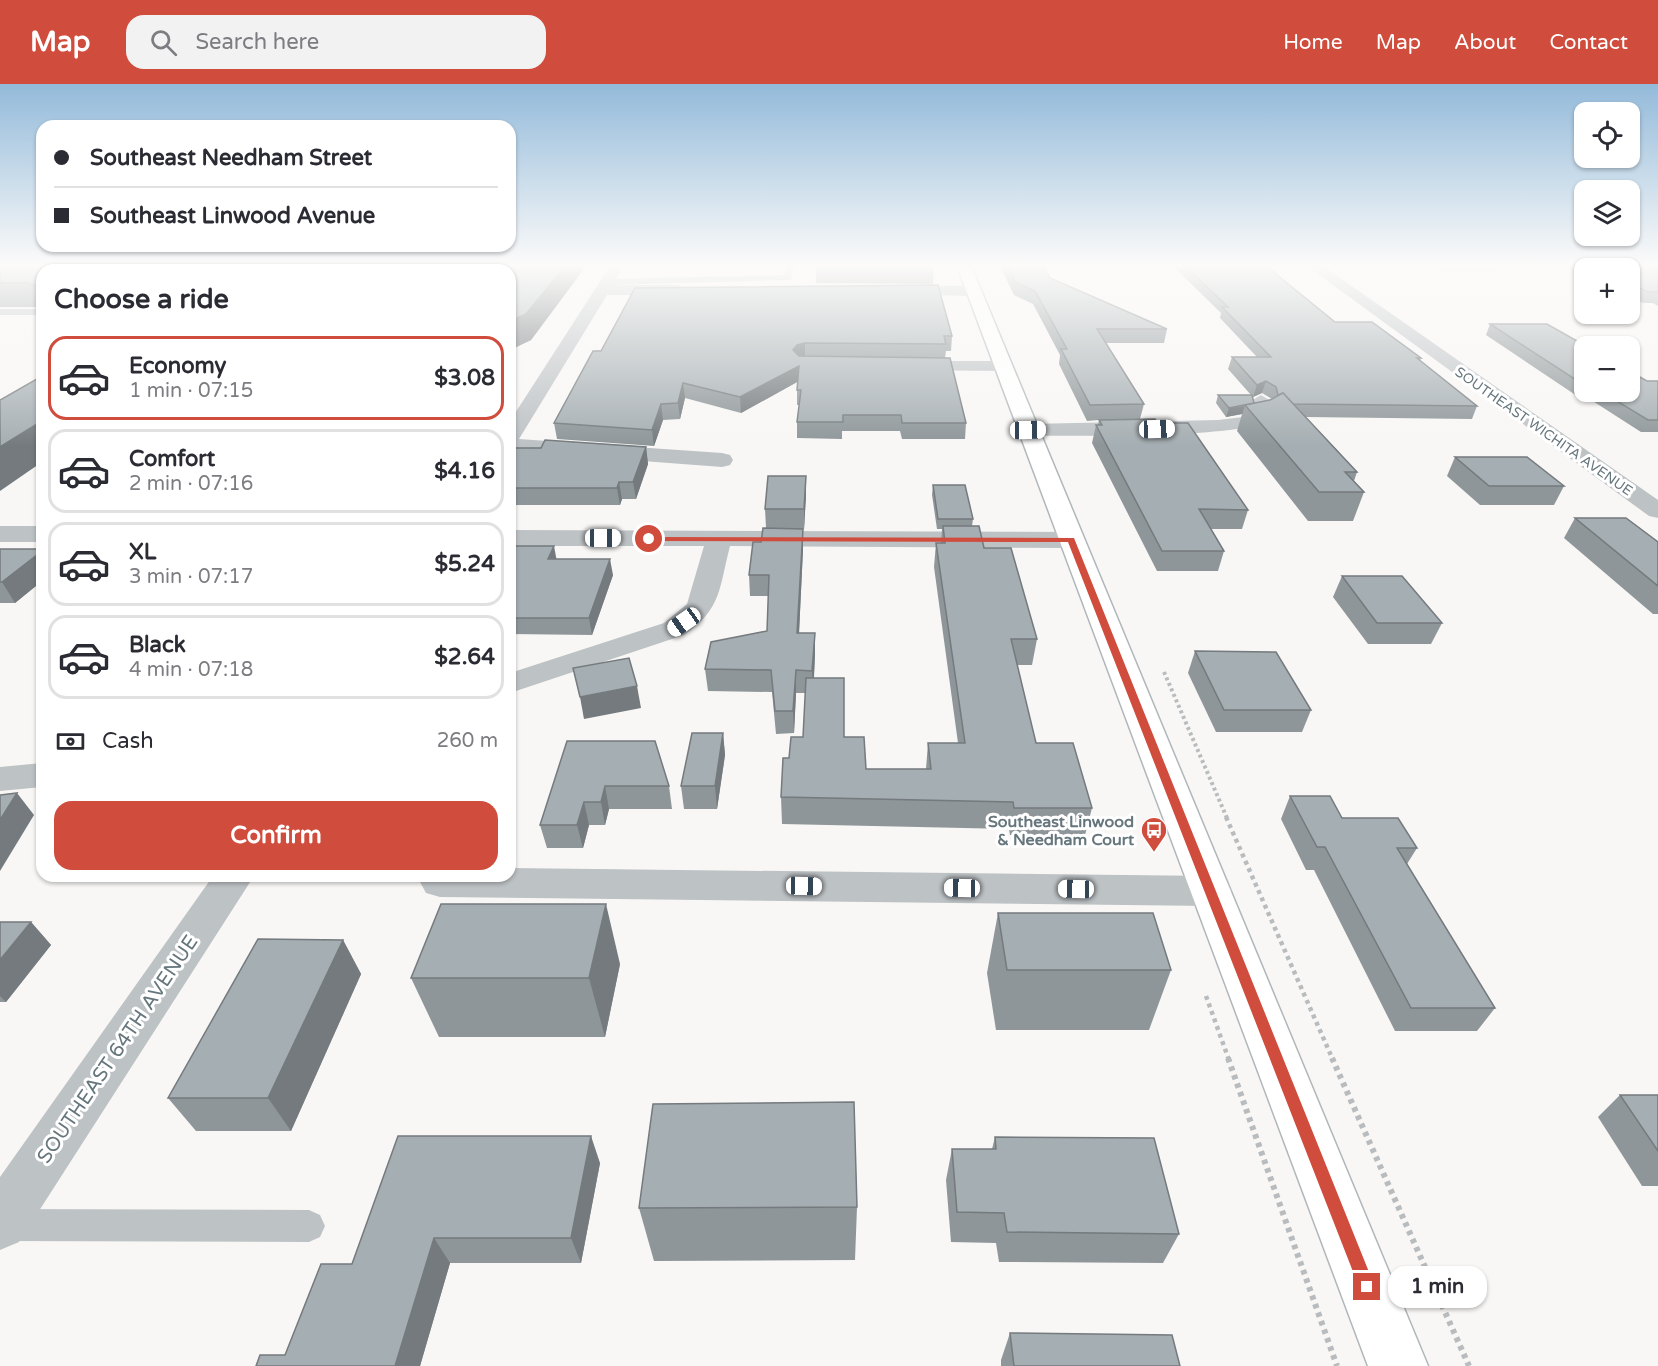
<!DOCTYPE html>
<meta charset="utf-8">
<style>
body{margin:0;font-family:"Varela Round",sans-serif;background:#f2f2f3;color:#2b2b33;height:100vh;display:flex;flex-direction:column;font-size:22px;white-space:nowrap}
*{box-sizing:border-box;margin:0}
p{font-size:20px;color:#7c7c81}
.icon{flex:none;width:33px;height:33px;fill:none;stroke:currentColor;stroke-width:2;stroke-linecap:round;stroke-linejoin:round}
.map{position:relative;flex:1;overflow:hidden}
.sheet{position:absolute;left:36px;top:180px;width:480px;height:618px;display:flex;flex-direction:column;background:#fff;border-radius:18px;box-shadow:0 2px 4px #0004}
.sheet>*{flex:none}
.guide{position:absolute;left:36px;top:36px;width:480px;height:132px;border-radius:18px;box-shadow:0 2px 4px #0004;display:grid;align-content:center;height:132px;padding:0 18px;background:#fff}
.buttons{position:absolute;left:1574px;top:18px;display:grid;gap:12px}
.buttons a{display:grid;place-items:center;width:66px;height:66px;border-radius:12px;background:#fff;box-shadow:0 2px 4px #0004;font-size:30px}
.end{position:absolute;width:27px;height:27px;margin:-14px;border:8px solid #d04c3d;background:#fff;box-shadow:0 0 0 3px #fff}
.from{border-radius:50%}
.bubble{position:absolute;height:42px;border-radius:18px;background:#fff;box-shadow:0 2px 4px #0004;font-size:20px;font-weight:700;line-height:42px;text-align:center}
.car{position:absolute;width:18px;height:36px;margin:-18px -9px;border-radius:8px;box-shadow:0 0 4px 2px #0007;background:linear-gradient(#fff 24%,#345 0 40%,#fff 0 76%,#345 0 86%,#fff 0)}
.guide b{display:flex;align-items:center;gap:21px;height:57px;font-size:22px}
.guide b+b{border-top:2px solid #e1e1e2}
.guide i{width:15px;height:15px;background:#2b2b33}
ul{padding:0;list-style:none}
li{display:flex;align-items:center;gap:18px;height:84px;margin:0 12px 9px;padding:0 6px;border:3px solid #e1e1e2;border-radius:18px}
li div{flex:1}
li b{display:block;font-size:22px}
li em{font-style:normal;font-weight:700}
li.current{border-color:#d04c3d}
li>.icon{width:54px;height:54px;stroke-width:1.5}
h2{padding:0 18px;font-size:27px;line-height:72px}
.pay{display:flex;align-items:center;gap:15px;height:66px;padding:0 18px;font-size:22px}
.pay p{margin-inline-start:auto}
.button{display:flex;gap:12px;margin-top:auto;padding:12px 18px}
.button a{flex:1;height:69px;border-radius:18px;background:#d04c3d;color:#fff;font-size:24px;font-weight:700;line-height:69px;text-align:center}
header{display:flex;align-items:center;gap:36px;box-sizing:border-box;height:84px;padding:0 30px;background:#d04c3d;color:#fff}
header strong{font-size:28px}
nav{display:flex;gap:33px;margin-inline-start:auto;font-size:21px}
.search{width:420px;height:54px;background:#f2f2f3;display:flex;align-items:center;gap:15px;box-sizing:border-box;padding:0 21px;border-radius:18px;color:#7c7c81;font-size:22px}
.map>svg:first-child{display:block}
.green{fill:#d8dcd5}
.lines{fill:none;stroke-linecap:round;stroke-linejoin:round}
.secondary-casing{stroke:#b0b7ba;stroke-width:3}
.path-far2{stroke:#b8bcbe;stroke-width:4;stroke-dasharray:3 3;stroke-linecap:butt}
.path-far1{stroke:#b8bcbe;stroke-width:4.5;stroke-dasharray:4 4;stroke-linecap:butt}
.path{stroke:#b8bcbe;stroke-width:6;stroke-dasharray:4.5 4.5;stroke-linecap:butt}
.lane{fill:#bdc2c5;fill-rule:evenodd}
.street{fill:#bdc2c5;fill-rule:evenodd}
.secondary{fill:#fff;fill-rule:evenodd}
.wall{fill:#8e9699;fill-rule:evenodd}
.shaded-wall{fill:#747a7d}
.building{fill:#a5aeb2;stroke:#747a7d;stroke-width:1.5}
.route{fill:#d04c3d}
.labels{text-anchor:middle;stroke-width:6;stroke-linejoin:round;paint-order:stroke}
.far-street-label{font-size:14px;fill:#66767d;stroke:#fff}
.poi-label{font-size:16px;font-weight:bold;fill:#66767d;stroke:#fff;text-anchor:end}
.near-street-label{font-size:20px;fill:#66767d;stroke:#fff}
</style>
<header>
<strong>Map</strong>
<div class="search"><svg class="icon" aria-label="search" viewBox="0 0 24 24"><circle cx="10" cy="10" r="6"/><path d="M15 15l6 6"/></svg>Search here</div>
<nav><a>Home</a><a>Map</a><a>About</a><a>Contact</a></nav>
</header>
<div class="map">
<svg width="1658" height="1282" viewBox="0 0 1658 1282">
<rect width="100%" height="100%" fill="#f8f7f5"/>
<path class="green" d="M1429,182h95l11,5 -95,1z"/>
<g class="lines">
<g class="secondary-casing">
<path id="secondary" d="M957,182h14l457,1100h-60z"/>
</g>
<path class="path-far2" d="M1164,588l63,146"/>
<g class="path-far1">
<path d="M1226,733l107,243"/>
<path d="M1206,912l23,64"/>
</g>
<g class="path">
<path d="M1228,974l109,308"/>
<path d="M1332,974l137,308"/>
</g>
<g class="lane">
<path d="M786,182h8l-3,14 -184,5 -4,-3 4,-3 177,-4z"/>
<rect x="0" y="225" width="42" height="6"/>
<path d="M0,1125l309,1 11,5 5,11 -5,11 -11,5 -309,-1z"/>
</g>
<g class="street">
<path d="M610,182h14l-12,19h66l8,5 -8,5h-71l-88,144 203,14 8,2 3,5 -3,5 -8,2 -212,-16v-30z"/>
<path d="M1307,182h16l335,234v18l-9,-2z"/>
<path d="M894,202h80l8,5 -8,5 -85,-2 -3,-3 3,-3z"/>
<path d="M906,277h97l9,5 -9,5 -103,-1 -3,-4 3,-4z"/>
<path d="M1261,311l10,6 4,15c-16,24 -209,19 -247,20l-7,-2 -3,-4 3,-4 7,-2 190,-4 33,-4 3,-2 -3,-13z"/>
<rect x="0" y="442" width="42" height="16"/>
<path d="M510,446l561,2 9,3 4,5 -4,5 -9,3 -341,-2c-11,42 -8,63 -46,89l-174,58v-20l154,-50 23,-19 17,-58h-194z"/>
<path d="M42,679v24l-42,4v-24z"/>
<path d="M510,784l702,8 14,4 6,11 -6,11 -14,4 -772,-9 -14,-4 -6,-11 4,-6h86z"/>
<path d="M213,792h41l-235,366 -19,8v-73z"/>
</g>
<use href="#secondary" class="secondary"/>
</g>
<g class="wall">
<path d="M0,182h586l-55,74 -21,10v-80h-468v37h-42z"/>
<path d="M816,182h118l-1,18 -117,-1z"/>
<path d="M1000,182h43l7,12 117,51 -3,14h-59l39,61 -4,15 17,4 91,87 -6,19h-31l13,22 -6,20h-61l-65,-128 4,-18h2l1,-5 -12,1 -28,-57 1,-9 -27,-51 -19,-9z"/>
<path d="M1173,182h93l69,56 86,36 -1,3 57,45 -5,13 -166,-2 51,55 -3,9 10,11 -11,29h-45l-71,-90 5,-17 -16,3 -10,-14 2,-8h33l-23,-26 4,-12h25l-37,-39 1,-5zM1262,309l10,6 -18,4 -2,-7 1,1z"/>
<path d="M1571,182h87v40l-5,-3h-10l-14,-6v-29h-45v7l-14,-6z"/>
<path d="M1490,240l94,22v46h45l18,-11h11v51h-17l-53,-34h-8l-94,-63z"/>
<path d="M952,252l-1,15h-5l-1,7 21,65 -1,16h-63l-2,-8h-58v8l-45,-1v-16l2,-17h-2v-23l-56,31 -56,-15 -5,21 -17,1 -9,26 -97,-7 -3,-16 39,-72z"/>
<path d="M646,363l2,17 -12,35h-14l-2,6h-110v-57z"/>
<path d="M1455,373l109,29 -10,19h-74l-33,-29z"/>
<path d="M933,401l40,34 -1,7 65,113 -5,26h-15l19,78 56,65 -7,27h-75l-1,-6 -227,-5 -1,-27 8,-39 14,-21 3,-44h-10l-2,40 -18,1 -4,-42 -64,-1 -3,-22 62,-38 2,-35h-19l-1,-21 17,-47 -1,-19 41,-14 -2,34h-1v20l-4,84h16v21l-1,24 30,59 22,32h60l2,-26h30l-24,-176 2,-24h5l1,-14h-5l-5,-34z"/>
<path d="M1575,434l83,24v72h-5l-89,-76z"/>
<path d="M510,462l103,29 -21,60 -82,-1z"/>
<path d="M0,465h42v32l-27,22h-15z"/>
<path d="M1342,492l100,47 -11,21h-63l-35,-47z"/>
<path d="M1195,567l116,59 -9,22h-86l-28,-59z"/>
<path d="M723,649l2,22 -8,54h-33l-3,-23z"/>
<path d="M567,657l102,45 3,23h-63l-4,16h-16l-6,23h-36l-7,-23z"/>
<path d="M1290,712l127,52 -10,16 88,144 -18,23h-82l-81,-161h-8l-25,-51z"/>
<path d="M998,829l173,57 -22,60h-153l-9,-57z"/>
<path d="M0,838h31l20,23 -45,57h-6z"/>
<path d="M343,856l18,34 -70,157h-95l-28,-33z"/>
<path d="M620,880l-15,73h-166l-28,-59z"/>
<path d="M1620,1011h38v91h-16l-44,-69z"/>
<path d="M995,1053l184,97 -16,29 -164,-1 -3,-19 -45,-1 -5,-62 6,-31h40z"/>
<path d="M600,1079l-19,100h-131l-30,103h-164l29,-11 67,-91z"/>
<path d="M857,1123l-2,53 -201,1 -15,-53z"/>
<path d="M1010,1249l170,33h-179v-6z"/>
</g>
<g class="shaded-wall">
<path d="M565,182h21l-55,74 -21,10v-29z"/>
<path d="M805,259v15l-8,2 -4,-10 4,-5z"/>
<path d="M799,282v15l-58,32 -1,-16z"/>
<path d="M1266,297l-4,12 -9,4 4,-12z"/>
<path d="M683,299l2,15 -5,21 -2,-16z"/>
<path d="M661,320l2,16 -9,26 -2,-16z"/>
<path d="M1245,322l-3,8 -16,3 3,-9z"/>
<path d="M42,337v41l-42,29v-44z"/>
<path d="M646,363l2,17 -12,35 -3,-17z"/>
<path d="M806,392v19l-2,34v-20z"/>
<path d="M619,398l3,17 -2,6 -3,-17z"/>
<path d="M803,445v20l-5,105 -1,-21z"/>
<path d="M554,462l3,16 -9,-3z"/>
<path d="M42,467v30l-27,22 -13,-21z"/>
<path d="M610,475l3,16 -21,60 -3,-17z"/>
<path d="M815,549v21l-2,39 -1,-22z"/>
<path d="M796,586v23l-2,40 -1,-22z"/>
<path d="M637,602l4,22 -57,11 -4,-22z"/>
<path d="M723,649l2,22 -8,54 -2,-23z"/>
<path d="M605,702l4,23 -4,16 -4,-23z"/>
<path d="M17,709l17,22 -34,56v-51z"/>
<path d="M584,718l5,23 -6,23 -6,-23z"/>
<path d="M606,820l14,60 -15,73 -16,-59z"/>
<path d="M31,838l20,23 -45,57 -6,-6v-36z"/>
<path d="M343,856l18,34 -70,157 -23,-33z"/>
<path d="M591,1052l9,27 -19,100 -10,-25z"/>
<path d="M434,1154l16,25 -30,103h-25z"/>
</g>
<g class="building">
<path d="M0,182h565l-39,48 -16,7v-51h-468v15h-10l-2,-2h-30z"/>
<path d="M1008,182h35l7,12 117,51h-70l47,75 -54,1 -29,-56h6l-32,-58 -20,-9z"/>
<path d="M1185,182h81l69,56h37l49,36h-4l60,48 -184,-2 -10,-11 -5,2 -2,-8 -10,-6 -9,4 -25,-28h39l-49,-50h6z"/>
<path d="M1592,182h66v26h-10l-19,-9v-15h-32z"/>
<path d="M938,201l14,51h-8l2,8 -141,-1 -8,2 -4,5 6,6 151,2 16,65h-64l-1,-8h-58v7h-46l4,-32h-4l2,-24 -59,31 -57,-14 -5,20 -17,1 -9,26 -98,-7 39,-72h8l34,-63z"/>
<path d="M1490,240h57l39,22h-2v39z"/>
<path d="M1629,287l18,10h11v39h-10l-46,-28h27z"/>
<path d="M42,292v45l-42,26v-47z"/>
<path d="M1283,309l74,79h-12l19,20h-45l-74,-87 25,-5z"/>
<path d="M1218,311h34l2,8 -25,5z"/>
<path d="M1155,335l2,4h31l60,87 -49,-1 25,42h-62l-66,-126h6l-3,-5z"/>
<path d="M545,356l101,7 -13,35h-14l-2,6h-107v-40h31z"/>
<path d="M1455,373h72l37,29h-75z"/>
<path d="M768,392h38l-2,33h-39z"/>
<path d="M933,401h32l8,34h-35z"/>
<path d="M1575,434h51l32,24v44z"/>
<path d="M943,442h36l5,22h27l26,91h-26l25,104h37l19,65h-78l-1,-6 -232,-5 2,-39h6l2,-21h12l3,-59h38v59h20l2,32h65l-3,-26h37l-29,-200h9z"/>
<path d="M763,444l40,1 -6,104h18l-3,38 -16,-1 -3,41h-18l-4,-41 -66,-1 6,-27 56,-11 2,-56h-20l4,-33h8z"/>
<path d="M510,462h44l-6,13h62l-21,59h-79z"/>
<path d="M0,465h42v2l-40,31h-2z"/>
<path d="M1342,492h60l40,47h-65z"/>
<path d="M1195,567l81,1 35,58h-87z"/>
<path d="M629,574l8,28 -57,11 -7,-29z"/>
<path d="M692,649h31l-8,53h-34z"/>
<path d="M567,657h88l14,45h-64l-4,16h-17l-7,23h-37z"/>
<path d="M17,709l-17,27v-25z"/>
<path d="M1290,712h40l12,22h56l19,30h-20l98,160h-84l-86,-161h-8z"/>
<path d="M441,820h165l-17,74h-178z"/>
<path d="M998,829h155l18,57h-164z"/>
<path d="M0,838h31l-31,38z"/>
<path d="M258,855l85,1 -75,158h-100z"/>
<path d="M1620,1011h38v56z"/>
<path d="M854,1018l3,105 -218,1 14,-104z"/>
<path d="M398,1052h193l-20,102h-137l-39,128h-139l4,-11h25l36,-91h31z"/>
<path d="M995,1053l159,1 25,96 -172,-2 -3,-19 -47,-1 -5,-63h44z"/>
<path d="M1010,1249l162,2 8,31h-166z"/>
</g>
<linearGradient id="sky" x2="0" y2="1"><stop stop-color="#93bada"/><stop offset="0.5" stop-color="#fcfbfa"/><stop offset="1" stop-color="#fcfbfa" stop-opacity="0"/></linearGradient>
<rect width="1658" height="362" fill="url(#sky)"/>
<path class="route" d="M647,453l427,1 301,749 -2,6 -6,2 -6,-2 -2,-6 -291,-745 -419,-1z"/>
<defs>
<g id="bus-pin" transform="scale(1.35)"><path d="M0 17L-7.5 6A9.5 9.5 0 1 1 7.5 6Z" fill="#d04c3d" stroke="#fff"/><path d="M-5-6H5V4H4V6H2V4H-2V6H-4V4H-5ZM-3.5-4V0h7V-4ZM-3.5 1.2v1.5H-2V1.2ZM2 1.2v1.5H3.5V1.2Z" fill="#fff"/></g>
</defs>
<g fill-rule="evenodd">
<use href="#bus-pin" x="1154" y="746"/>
</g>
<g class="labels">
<g class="far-street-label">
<text transform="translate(1544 347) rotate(35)" y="5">SOUTHEAST WICHITA AVENUE</text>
</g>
<g class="poi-label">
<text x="1134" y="743">Southeast Linwood<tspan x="1134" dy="18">&amp; Needham Court</tspan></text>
</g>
<g class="near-street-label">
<text transform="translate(117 965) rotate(-56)" y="7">SOUTHEAST 64TH AVENUE</text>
</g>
</g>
</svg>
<div class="buttons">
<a><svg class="icon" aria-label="locate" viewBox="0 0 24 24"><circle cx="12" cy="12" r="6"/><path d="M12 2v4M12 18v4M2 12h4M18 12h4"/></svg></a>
<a><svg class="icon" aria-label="layers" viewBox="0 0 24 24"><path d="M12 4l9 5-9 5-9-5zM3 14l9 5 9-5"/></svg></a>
<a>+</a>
<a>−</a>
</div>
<i class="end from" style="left:649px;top:455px"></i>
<i class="end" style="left:1367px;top:1203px"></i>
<div class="bubble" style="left:1388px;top:1182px;width:99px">1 min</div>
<i class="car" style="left:1157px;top:345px;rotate:88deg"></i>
<i class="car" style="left:1028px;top:346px;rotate:89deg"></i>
<i class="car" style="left:603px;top:454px;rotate:90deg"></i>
<i class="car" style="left:684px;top:538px;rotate:235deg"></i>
<i class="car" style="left:804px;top:802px;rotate:91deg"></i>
<i class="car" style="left:962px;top:804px;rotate:271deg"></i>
<i class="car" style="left:1076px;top:805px;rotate:271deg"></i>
<div class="guide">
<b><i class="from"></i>Southeast Needham Street</b>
<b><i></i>Southeast Linwood Avenue</b>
</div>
<section class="sheet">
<h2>Choose a ride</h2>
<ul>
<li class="current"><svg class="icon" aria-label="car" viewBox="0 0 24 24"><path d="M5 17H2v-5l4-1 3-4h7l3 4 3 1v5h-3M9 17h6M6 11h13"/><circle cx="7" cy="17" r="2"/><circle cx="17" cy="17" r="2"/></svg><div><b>Economy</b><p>1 min · 07:15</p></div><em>$3.08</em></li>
<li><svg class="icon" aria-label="car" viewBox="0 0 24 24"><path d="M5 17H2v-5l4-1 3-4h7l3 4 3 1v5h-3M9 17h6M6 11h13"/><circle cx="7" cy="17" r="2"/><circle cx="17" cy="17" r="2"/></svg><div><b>Comfort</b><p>2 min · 07:16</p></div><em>$4.16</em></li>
<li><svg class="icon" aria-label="car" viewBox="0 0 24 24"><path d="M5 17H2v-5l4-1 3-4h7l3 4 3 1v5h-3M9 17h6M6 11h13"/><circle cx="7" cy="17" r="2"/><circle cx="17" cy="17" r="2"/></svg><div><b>XL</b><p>3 min · 07:17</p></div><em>$5.24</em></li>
<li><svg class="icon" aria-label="car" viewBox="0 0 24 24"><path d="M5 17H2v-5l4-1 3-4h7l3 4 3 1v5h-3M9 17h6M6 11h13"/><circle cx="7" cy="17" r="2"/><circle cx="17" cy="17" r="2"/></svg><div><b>Black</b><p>4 min · 07:18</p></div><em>$2.64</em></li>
</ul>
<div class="pay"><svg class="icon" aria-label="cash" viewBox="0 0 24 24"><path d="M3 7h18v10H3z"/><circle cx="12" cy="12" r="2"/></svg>Cash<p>260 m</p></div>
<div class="button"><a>Confirm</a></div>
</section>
</div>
